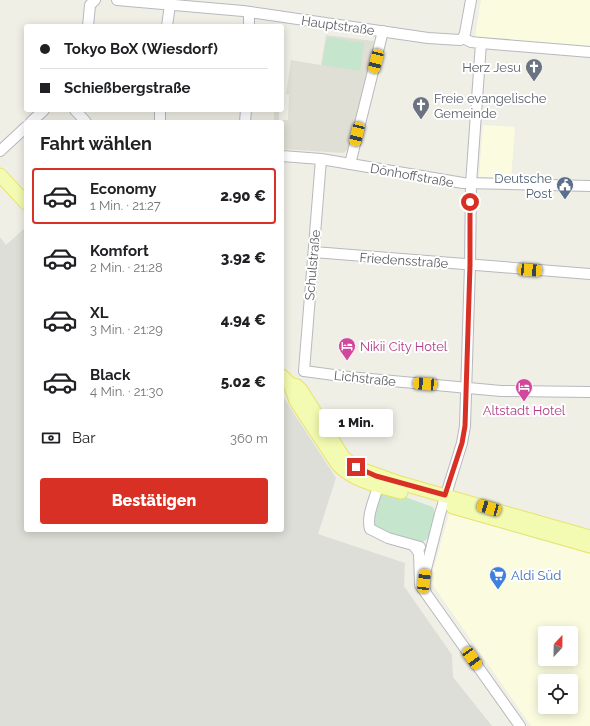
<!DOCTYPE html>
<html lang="de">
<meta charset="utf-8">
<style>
body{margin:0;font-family:Raleway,sans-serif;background:#f6f6f6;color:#202124;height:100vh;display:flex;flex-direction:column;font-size:15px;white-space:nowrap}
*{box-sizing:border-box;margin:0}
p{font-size:13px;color:#757577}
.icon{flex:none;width:22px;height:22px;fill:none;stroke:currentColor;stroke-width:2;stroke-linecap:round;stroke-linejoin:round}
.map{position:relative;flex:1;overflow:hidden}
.details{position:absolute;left:24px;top:120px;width:260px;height:412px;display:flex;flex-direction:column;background:#fff;border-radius:4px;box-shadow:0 2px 10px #0003}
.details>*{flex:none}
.banner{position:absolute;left:24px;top:24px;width:260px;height:88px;border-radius:4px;box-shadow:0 2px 10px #0003;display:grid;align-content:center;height:88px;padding:0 16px;background:#fff}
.needle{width:26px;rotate:22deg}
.fabs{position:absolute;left:538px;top:626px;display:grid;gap:8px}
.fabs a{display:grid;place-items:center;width:40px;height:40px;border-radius:4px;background:#fff;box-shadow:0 2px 10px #0003;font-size:20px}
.end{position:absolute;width:18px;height:18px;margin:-9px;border:5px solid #d93025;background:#fff;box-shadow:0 0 0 2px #fff}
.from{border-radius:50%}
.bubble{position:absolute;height:28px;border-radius:4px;background:#fff;box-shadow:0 2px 10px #0003;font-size:13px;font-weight:800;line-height:28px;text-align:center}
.car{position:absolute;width:12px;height:24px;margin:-12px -6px;border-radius:5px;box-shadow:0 0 3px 1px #0007;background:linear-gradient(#f5c518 24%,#345 0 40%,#f5c518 0 76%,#345 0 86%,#f5c518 0)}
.banner b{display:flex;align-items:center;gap:14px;height:38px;font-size:15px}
.banner b+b{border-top:1px solid #e0e0e0}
.banner i{width:10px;height:10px;background:#202124}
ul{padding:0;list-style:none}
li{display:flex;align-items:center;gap:12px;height:56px;margin:0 8px 6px;padding:0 8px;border:2px solid transparent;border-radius:4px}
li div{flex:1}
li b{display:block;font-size:15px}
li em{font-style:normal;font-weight:800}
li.active{border-color:#d93025}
li>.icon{width:36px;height:36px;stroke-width:1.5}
h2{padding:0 16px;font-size:18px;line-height:48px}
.pay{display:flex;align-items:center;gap:10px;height:44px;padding:0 16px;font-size:15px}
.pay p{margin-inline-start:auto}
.cta{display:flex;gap:8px;margin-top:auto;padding:8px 16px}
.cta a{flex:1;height:46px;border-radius:4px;background:#d93025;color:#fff;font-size:16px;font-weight:800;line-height:46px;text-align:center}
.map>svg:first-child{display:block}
.commercial{fill:#fbfcdf;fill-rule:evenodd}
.industrial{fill:#deded8}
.education{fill:#dfdfd5}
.green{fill:#c5e5cd}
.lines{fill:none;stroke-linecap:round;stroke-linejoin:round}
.minor-casing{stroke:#b8b9bf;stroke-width:12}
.major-casing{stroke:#e8e466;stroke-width:15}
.minor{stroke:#fff;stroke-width:10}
.major{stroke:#f3fab1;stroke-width:13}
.route{stroke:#d93025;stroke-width:5}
.labels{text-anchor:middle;stroke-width:4;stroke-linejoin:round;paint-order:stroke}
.street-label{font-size:13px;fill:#5e5f65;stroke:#fff}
.worship-label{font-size:13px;fill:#5b616d;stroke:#fff;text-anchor:end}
.service-label{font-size:13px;fill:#4e5e75;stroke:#fff;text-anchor:end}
.hotel-label{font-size:13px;fill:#b23c85;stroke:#fff;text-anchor:start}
.shop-label{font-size:13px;fill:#366cbe;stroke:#fff;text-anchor:start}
</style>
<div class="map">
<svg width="590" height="726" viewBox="0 0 590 726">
<rect width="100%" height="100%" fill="#efefe6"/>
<g class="commercial">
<path d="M481,0h109v46l-115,-9z"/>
<path d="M483,125l32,2 -4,51 -32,-1z"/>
<path d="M449,514l141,40v172h-59l-101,-145zM545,633h26v26h-26zM545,681h26v26h-26z"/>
</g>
<path class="industrial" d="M26,227v303h256v-135l54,83 -18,56 87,29 -1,23 48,69 1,22 39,49h-492v-489l6,8z"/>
<path class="education" d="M326,35l48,6 -24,107 -7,5 -61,-4v-27h-8v-11l5,1v8h9l1,-25 -3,-1 5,-34 30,5z"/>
<g class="green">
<path d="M327,37l37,6 -4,28 -38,-6z"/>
<path d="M388,491l45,16 2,6c-2,10 -3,27 -15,30 -12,-3 -46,-8 -48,-23 -1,-7 6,-19 9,-26z"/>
</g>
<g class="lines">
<g class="minor-casing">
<g id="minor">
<path d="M117,0l126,11 185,27 32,2 3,-2"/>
<path d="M88,26l2,-21 5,-5"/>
<path d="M167,26l3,-21"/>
<path d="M249,26v-14"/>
<path d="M463,38l2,-5 6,-33"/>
<path d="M481,43l109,9"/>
<path d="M75,110l11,12"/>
<path d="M31,122l13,-12"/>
<path d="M160,122v-12"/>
<path d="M245,122l1,-12"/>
<path d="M0,151l26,-24"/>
<path d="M282,156l39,3 142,24 127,3"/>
<path d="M350,164l33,-133"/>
<path d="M314,252l276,22"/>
<path d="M304,371l45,6 152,14 89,1"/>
<path d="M304,371l17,-212"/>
<path d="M378,486c-3,13 -12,30 -8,43l18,9 32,9"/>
<path d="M414,546l5,7 1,32 100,141"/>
<path d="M426,593l-2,-7 1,-13 15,-59 22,-71 3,-17 5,-161 1,-81 10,-141 -10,-1 -8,-4"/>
</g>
</g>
<g class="major-casing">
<g id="major">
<path d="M0,175l26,28"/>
<path d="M282,376l8,8 7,2 4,4 42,67 12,10 45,16 190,54"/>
<path d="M290,384l6,17 42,64c17,17 41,21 63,27"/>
<path d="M453,507l137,39"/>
</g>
</g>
<use href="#minor" class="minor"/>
<use href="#major" class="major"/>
</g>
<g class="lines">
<path class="route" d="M356,467l20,9 69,19 17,-52 3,-17 5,-161v-63"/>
</g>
<defs>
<g id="church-pin" transform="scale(0.9)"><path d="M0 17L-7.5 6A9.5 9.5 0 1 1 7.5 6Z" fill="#6b7280" stroke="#fff"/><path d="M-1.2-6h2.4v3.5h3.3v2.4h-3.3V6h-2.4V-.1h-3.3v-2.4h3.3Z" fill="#fff"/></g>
<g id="civic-pin" transform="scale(0.9)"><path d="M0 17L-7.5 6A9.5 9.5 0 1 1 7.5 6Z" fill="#5c6f8a" stroke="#fff"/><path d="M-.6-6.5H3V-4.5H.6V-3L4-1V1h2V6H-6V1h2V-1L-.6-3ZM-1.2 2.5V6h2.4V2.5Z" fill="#fff"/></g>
<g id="hotel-pin" transform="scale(0.9)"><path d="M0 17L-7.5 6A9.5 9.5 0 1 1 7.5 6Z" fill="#d1479c" stroke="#fff"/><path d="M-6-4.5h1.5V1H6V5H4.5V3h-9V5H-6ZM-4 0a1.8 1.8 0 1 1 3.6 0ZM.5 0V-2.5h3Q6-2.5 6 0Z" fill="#fff"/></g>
<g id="supermarket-pin" transform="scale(0.9)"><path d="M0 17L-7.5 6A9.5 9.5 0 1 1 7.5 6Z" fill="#3f7fe0" stroke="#fff"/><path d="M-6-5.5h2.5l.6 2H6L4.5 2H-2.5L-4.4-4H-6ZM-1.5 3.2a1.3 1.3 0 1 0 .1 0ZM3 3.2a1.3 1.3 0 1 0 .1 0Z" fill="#fff"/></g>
</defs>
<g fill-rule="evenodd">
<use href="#church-pin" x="534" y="67"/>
<use href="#church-pin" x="421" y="105"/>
<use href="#civic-pin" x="565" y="185"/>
<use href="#hotel-pin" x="347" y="346"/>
<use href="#hotel-pin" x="524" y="387"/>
<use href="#supermarket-pin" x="498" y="575"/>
</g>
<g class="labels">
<g class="street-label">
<text transform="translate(338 25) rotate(8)" y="5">Hauptstraße</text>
<text transform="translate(412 175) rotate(10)" y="5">Dönhoffstraße</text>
<text transform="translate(404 260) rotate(4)" y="5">Friedensstraße</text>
<text transform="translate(312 265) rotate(-85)" y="5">Schulstraße</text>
<text transform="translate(365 378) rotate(6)" y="5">Lichstraße</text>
</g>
<g class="worship-label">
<text x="521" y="72">Herz Jesu</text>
<text x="434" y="103" text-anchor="start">Freie evangelische<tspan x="434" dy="15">Gemeinde</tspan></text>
</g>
<g class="service-label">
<text x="552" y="183">Deutsche<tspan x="552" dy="15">Post</tspan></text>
</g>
<g class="hotel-label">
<text x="360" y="351">Nikii City Hotel</text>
<text x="524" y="415" text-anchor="middle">Altstadt Hotel</text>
</g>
<g class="shop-label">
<text x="511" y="580">Aldi Süd</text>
</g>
</g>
</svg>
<div class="fabs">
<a><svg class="needle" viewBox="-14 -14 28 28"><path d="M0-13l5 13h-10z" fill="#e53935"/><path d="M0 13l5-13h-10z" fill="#757577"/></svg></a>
<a><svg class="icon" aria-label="locate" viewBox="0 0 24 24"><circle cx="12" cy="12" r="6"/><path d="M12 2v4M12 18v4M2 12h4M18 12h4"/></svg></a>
</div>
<i class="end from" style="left:470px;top:202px"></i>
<i class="end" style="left:356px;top:467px"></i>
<div class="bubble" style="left:319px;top:409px;width:74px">1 Min.</div>
<i class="car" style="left:376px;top:61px;rotate:194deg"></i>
<i class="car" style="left:357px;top:134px;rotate:194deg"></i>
<i class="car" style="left:530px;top:270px;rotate:94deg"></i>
<i class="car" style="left:425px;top:384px;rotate:274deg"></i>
<i class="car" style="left:489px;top:508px;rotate:286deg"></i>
<i class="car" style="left:424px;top:581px;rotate:7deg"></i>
<i class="car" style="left:472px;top:658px;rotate:145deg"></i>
<div class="banner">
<b><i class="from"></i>Tokyo BoX (Wiesdorf)</b>
<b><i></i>Schießbergstraße</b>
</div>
<section class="details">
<h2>Fahrt wählen</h2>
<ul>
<li class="active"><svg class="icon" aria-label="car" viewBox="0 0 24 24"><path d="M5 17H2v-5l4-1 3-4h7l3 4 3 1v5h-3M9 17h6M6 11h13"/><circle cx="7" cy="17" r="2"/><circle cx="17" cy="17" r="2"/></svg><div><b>Economy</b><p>1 Min. · 21:27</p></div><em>2.90 €</em></li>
<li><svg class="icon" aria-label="car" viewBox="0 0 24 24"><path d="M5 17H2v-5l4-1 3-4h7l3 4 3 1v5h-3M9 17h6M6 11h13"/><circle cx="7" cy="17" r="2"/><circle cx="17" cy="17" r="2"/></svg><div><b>Komfort</b><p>2 Min. · 21:28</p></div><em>3.92 €</em></li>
<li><svg class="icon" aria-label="car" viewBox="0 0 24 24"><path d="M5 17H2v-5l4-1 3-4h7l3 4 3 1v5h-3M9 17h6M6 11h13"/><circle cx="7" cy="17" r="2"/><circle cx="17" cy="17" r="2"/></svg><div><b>XL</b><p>3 Min. · 21:29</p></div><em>4.94 €</em></li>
<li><svg class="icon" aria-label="car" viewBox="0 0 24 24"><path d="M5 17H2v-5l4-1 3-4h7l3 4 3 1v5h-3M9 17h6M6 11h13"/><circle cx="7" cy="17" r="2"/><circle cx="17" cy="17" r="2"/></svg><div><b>Black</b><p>4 Min. · 21:30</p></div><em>5.02 €</em></li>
</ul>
<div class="pay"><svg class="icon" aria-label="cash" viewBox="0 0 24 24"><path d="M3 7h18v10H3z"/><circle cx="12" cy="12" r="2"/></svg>Bar<p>360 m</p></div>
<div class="cta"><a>Bestätigen</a></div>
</section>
</div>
